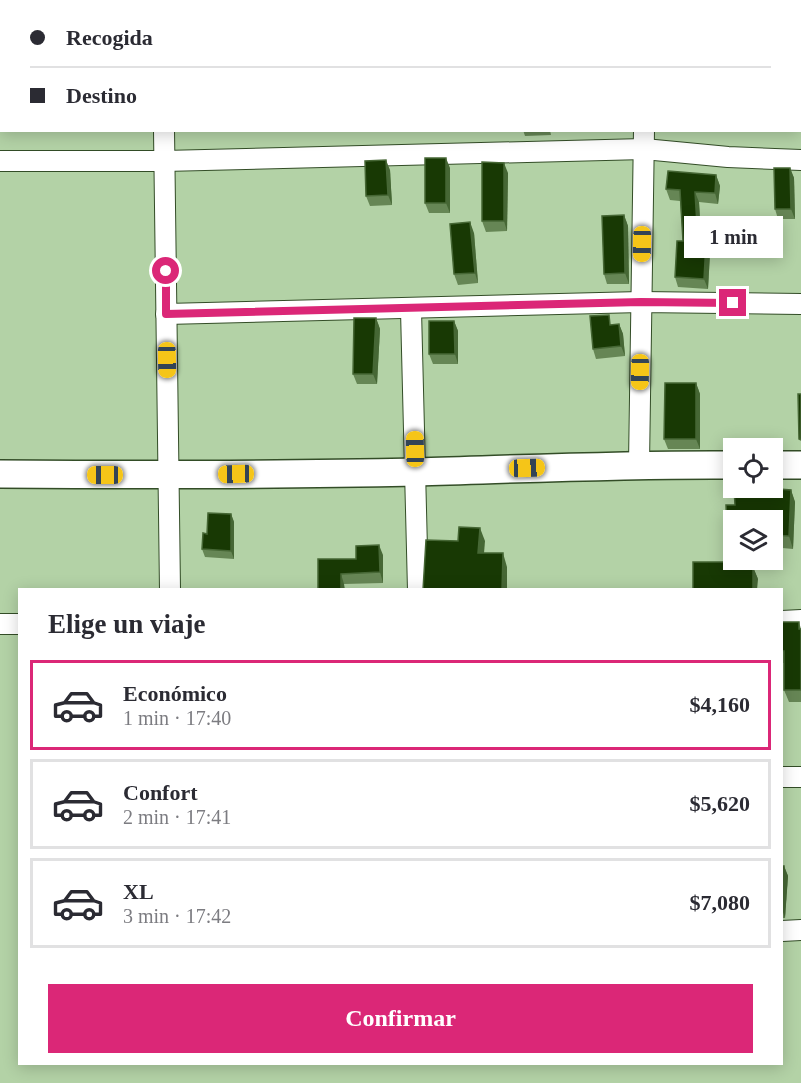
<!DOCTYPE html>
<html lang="es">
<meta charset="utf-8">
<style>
body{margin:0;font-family:"Times New Roman",serif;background:#f2f2f3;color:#2b2b33;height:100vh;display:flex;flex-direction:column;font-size:22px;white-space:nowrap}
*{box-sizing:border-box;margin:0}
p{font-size:20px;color:#7c7c81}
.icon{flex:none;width:33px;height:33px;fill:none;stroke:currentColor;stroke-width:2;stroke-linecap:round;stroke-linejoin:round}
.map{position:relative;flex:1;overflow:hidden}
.details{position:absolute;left:18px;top:588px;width:765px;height:477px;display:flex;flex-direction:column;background:#fff;border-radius:0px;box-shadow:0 3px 15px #0003}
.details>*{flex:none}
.top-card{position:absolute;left:0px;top:0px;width:801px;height:132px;box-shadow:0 3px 15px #0003;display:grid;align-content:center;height:132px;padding:0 30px;background:#fff}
.tools{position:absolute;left:723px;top:438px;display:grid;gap:12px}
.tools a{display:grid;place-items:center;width:60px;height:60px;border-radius:0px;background:#fff;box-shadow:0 3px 15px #0003;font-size:30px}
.end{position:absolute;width:27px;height:27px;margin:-14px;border:8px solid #db2777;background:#fff;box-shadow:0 0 0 3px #fff}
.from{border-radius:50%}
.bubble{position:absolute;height:42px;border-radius:0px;background:#fff;box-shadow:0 3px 15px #0003;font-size:20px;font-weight:700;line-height:42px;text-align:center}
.car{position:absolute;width:18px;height:36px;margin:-18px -9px;border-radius:8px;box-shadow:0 0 4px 2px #0007;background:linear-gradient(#f5c518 24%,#345 0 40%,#f5c518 0 76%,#345 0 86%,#f5c518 0)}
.top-card b{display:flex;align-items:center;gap:21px;height:57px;font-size:22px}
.top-card b+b{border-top:2px solid #e1e1e2}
.top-card i{width:15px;height:15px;background:#2b2b33}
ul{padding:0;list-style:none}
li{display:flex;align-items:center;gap:18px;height:90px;margin:0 12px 9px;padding:0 18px;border:3px solid #e1e1e2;border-radius:0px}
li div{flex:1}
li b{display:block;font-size:22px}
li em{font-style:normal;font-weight:700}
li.current{border-color:#db2777}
li>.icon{width:54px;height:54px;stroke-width:1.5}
h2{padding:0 30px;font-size:27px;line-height:72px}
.primary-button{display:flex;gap:12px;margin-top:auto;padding:12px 30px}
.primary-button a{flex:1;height:69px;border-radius:0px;background:#db2777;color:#fff;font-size:24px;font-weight:700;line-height:69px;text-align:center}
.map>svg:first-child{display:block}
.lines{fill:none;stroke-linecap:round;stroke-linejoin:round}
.street-casing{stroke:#334d27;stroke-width:22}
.secondary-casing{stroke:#334d27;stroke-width:30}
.street{stroke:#fff;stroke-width:20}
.secondary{stroke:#fff;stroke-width:27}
.wall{fill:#668655}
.shaded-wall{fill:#466735}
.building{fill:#183904;stroke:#466735;stroke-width:1.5}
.route{stroke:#db2777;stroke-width:8}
</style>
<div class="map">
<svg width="801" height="1083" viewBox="0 0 801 1083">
<rect width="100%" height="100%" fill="#b3d2a6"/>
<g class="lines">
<g class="street-casing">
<g id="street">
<path d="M162,0v2"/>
<path d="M297,2l84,-2"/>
<path d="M646,2v-2"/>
<path d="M0,6h2"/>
<path d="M164,130l6,460"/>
<path d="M0,161h164l480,-12 84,8 73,3"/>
<path d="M411,310l7,280"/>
<path d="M166,314l475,-12 160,2"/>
<path d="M639,464l5,-334"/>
<path d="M782,621l19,-1"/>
<path d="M0,624h20"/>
<path d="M782,777h19"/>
<path d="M782,931l19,-1"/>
</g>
</g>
<g class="secondary-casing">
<g id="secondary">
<path d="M772,465h29"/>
<path d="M0,474c139,1 278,1 417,-2 105,-3 211,-8 317,-7"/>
</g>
</g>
<use href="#street" class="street"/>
<use href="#secondary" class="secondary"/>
</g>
<g class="wall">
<path d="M523,130h27l1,5 -26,1z"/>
<path d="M450,168v45h-21l-4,-10z"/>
<path d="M790,168l4,10 1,41h-17l-3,-10z"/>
<path d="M390,170l2,35 -22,1 -4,-10z"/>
<path d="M508,173l-1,58 -21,1 -4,-11z"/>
<path d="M716,175l4,11 -2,18 -19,-2 2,40 5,1 4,10 -2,36 -30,-2 -3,-10 8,-36 -3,-40 -10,-1 -4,-11z"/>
<path d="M624,215l4,11 1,58h-22l-3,-10z"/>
<path d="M474,233l4,50 -20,2 -4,-11z"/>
<path d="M376,318l4,11 -3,55h-20l-4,-10z"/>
<path d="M454,321l4,10v33h-25l-4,-10z"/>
<path d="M619,324l4,10 2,22 -29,3 -3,-10 19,-24z"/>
<path d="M696,383l4,11v55h-32l-4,-10z"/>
<path d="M783,489l8,1 4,12 -2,47 -21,-2v-27h-38v40h18v7h1l5,12 -30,-17 7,-57z"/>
<path d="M231,514l3,8v37l-29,-2 -3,-8 5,-15z"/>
<path d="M383,555v28l-39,1 -26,6 38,-31z"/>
<path d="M782,622h17l2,7v73h-12l-5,-12v-27h-2z"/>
<path d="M782,866h2l4,10 -3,42h-3z"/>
</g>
<g class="shaded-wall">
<path d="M446,158l4,10v45l-4,-10z"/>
<path d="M386,160l4,10 2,35 -4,-10z"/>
<path d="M504,163l4,10 -1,58 -3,-10z"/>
<path d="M790,168l4,10 1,41 -4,-10z"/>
<path d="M716,175l4,11 -2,18 -3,-11z"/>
<path d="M695,192l4,10 3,50 -4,-10z"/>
<path d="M624,215l4,11 1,58 -4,-11z"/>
<path d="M470,222l4,11 4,50 -3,-10z"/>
<path d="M706,243l4,10 -2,36 -4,-10z"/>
<path d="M376,318l4,11 -3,55 -4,-10z"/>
<path d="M454,321l4,10v33l-3,-10z"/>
<path d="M619,324l4,10 2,22 -4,-10z"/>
<path d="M696,383l4,11v55l-4,-10z"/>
<path d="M779,477l4,12v12l-4,-12z"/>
<path d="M791,490l4,12 -2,47 -4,-13z"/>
<path d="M231,514l3,8v37l-3,-8z"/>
<path d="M480,528l5,13 -2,25 -5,-13z"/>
<path d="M379,545l4,10v28l-3,-11z"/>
<path d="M503,553l4,14v23h-5z"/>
<path d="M748,560h4l1,19 -5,-12z"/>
<path d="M753,567l5,12 -1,11h-4z"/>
<path d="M341,574l3,10 1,6h-4z"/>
<path d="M784,866l4,10 -3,42 -3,-9z"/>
</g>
<g class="building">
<rect x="425" y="158" width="21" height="45"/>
<path d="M386,160l2,35 -22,1 -1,-35z"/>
<path d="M482,162l22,1v58h-22z"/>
<path d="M774,168h16l1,41h-16z"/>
<path d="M668,171l48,4 -1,18 -20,-1 3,50 8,1 -2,36 -29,-2 2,-36h6l-3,-51 -14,-1z"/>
<path d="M624,215l1,58 -21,1 -2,-58z"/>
<path d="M470,222l5,51 -21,1 -4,-50z"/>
<path d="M609,315l1,10 9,-1 2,22 -28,3 -3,-33z"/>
<path d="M354,318h22l-3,56h-20z"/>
<path d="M429,321h25l1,33h-26z"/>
<path d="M665,383h31v56h-32z"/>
<path d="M798,394h3v46l-2,-1z"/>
<path d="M772,476l7,1v12l12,1 -2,46 -17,-1v-15h-38v40h14v7h5v23h-60v-28h35l-2,-57h9l-1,-17h38z"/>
<path d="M208,513l23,1v37l-29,-2 1,-16 4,1z"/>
<path d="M459,527l21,1 -2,25h25l-1,37h-79l3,-50 32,1z"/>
<path d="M379,545l1,27 -39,2v16h-23v-31h38v-13z"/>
<path d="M782,622h17v7h2v61h-17v-39h-2z"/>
<path d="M782,866h2l-2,33z"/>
</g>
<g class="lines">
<path class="route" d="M166,271v43l475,-12 92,1"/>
</g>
</svg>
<div class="tools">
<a><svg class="icon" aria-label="locate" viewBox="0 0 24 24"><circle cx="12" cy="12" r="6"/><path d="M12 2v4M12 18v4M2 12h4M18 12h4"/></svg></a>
<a><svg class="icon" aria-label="layers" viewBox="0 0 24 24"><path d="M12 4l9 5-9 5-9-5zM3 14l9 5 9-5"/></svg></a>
</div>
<i class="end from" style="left:166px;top:271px"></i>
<i class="end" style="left:733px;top:303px"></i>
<div class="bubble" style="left:684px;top:216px;width:99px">1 min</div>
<i class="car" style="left:642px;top:244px;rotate:181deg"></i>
<i class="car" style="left:167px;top:360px;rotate:179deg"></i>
<i class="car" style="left:640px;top:372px;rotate:181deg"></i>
<i class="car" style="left:415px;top:449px;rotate:359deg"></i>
<i class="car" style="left:527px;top:468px;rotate:88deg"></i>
<i class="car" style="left:236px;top:474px;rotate:269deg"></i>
<i class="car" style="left:105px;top:475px;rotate:270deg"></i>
<div class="top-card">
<b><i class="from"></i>Recogida</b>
<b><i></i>Destino</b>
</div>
<section class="details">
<h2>Elige un viaje</h2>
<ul>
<li class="current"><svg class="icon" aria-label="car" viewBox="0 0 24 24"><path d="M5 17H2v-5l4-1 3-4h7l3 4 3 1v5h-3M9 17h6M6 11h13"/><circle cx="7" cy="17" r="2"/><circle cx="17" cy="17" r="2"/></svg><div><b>Económico</b><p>1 min · 17:40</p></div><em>$4,160</em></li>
<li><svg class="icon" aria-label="car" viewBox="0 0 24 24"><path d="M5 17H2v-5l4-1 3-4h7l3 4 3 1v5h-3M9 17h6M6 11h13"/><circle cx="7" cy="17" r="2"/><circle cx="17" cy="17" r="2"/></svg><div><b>Confort</b><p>2 min · 17:41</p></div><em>$5,620</em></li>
<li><svg class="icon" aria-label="car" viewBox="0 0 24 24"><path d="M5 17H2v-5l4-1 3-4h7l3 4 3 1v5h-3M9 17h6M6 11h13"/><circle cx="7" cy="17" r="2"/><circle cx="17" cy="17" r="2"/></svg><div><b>XL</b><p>3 min · 17:42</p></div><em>$7,080</em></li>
</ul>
<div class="primary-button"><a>Confirmar</a></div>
</section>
</div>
